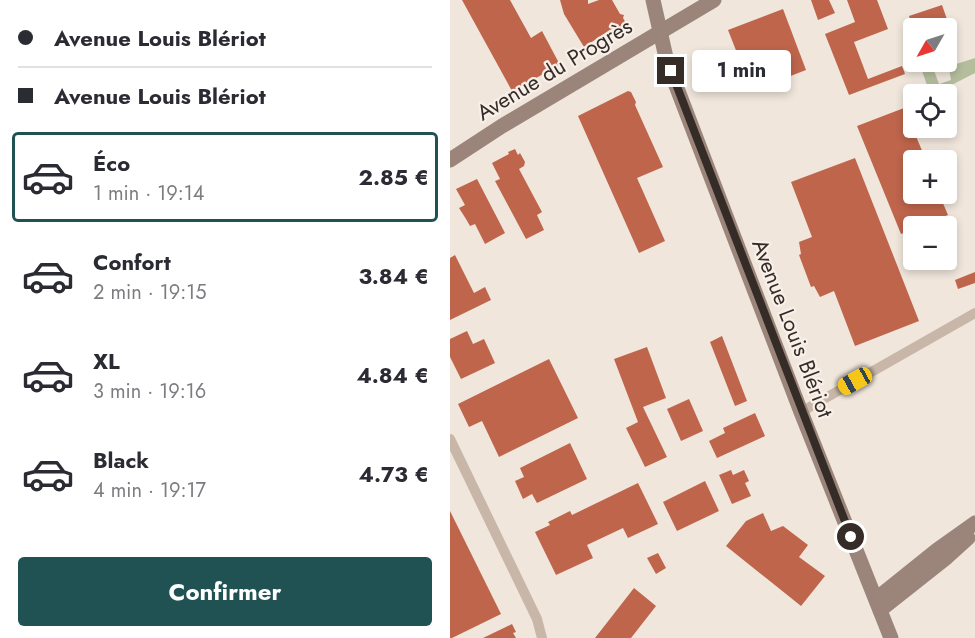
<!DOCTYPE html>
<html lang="fr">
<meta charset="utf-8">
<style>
body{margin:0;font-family:Jost,sans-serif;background:#f2f2f3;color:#2b2b33;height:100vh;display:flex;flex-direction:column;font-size:22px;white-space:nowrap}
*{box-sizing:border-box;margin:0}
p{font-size:20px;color:#7c7c81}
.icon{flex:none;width:33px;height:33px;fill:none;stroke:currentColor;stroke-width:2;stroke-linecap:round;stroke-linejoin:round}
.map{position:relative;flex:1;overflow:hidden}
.sheet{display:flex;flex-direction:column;background:#fff;width:450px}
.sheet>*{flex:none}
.guide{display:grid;align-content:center;height:132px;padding:0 18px;background:#fff}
.needle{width:39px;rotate:231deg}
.tools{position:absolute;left:453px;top:18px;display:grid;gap:12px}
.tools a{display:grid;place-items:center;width:54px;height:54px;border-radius:6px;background:#fff;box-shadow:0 3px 9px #0003;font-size:30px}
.end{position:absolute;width:27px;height:27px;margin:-14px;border:8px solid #352c28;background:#fff;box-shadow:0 0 0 3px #fff}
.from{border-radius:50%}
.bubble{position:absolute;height:42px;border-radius:6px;background:#fff;box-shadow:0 3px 9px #0003;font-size:20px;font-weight:700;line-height:42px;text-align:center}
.car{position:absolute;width:18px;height:36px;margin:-18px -9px;border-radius:8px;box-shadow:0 0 4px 2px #0007;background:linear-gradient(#f5c518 24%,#345 0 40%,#f5c518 0 76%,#345 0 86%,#f5c518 0)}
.guide b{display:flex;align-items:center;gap:21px;height:57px;font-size:22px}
.guide b+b{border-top:2px solid #e1e1e2}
.guide i{width:15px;height:15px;background:#2b2b33}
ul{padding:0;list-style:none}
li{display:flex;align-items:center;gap:18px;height:90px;margin:0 12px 9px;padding:0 6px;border:3px solid transparent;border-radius:6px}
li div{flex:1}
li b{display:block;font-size:22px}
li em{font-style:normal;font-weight:700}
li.current{border-color:#205254}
li>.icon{width:54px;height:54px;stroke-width:1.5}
.action{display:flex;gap:12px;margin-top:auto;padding:12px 18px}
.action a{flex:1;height:69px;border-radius:6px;background:#205254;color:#fff;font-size:24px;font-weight:700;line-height:69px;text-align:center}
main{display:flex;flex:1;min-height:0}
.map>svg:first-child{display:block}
.green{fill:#b4be9d}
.building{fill:#be654c}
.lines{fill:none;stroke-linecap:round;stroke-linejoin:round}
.street{stroke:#c8b6a9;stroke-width:10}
.secondary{stroke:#9b857a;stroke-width:15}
.route{stroke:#352c28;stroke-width:8}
.labels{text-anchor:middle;stroke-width:4.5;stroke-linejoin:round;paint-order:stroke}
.street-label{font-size:22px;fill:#352c28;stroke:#f8f0e8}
</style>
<main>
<section class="sheet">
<div class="guide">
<b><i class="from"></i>Avenue Louis Blériot</b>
<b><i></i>Avenue Louis Blériot</b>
</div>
<ul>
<li class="current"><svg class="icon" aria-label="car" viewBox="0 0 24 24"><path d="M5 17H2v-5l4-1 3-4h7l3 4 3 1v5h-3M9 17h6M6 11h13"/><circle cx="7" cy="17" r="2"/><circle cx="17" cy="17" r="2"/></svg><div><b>Éco</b><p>1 min · 19:14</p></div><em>2.85 €</em></li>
<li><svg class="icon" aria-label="car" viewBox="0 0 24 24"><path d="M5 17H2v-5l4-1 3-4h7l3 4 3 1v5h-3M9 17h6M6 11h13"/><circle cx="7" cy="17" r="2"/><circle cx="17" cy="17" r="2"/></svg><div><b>Confort</b><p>2 min · 19:15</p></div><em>3.84 €</em></li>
<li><svg class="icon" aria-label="car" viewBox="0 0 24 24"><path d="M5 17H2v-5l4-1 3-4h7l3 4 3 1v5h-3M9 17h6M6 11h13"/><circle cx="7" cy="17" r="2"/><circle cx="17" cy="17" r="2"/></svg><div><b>XL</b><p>3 min · 19:16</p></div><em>4.84 €</em></li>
<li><svg class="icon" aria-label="car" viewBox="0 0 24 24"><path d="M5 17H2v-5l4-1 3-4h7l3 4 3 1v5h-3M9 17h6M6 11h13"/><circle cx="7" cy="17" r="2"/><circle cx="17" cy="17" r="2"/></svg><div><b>Black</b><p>4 min · 19:17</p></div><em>4.73 €</em></li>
</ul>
<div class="action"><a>Confirmer</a></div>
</section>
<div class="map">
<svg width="525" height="638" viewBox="0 0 525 638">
<rect width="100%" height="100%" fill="#f0e6dc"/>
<path class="green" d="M525,58v15l-41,21h-4l-11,-32h5l2,5 6,-2 7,19 12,-4 -2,-11 1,-3z"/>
<g class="building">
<path d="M12,0h48l21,38 11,-7 18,34 -48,26z"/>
<path d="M110,0h28v4l11,-4h13l8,14 4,1 -1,3 3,5 -5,3v4l-8,-2 -29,19 -20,-33z"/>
<path d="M361,0h18l6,13 -17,7z"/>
<path d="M397,0h30l11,29 -34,13 14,37 34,-13 3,8 -56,21 -24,-61 30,-12z"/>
<path d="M492,5l8,23h-37l-4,-12z"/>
<path d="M333,9l23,61 -54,21 -24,-61z"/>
<path d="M178,91l3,1 5,10 -1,3 28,62 -26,11 28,63 -26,12 -61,-137z"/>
<path d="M454,108l22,52h-12v34h25l9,21 -28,11h-6v3l-13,5 -44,-108z"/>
<path d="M65,149l3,6 2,-2 5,9 -1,4 -5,3 23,43 -5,3 7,15 -18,9 -31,-58 5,-2 -8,-16 17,-9 -1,-2z"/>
<path d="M405,158l64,163 -64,25 -21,-55 -14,6 -6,-11 -3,1 -12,-32 2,-1 -2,-12 13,-5 -21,-55z"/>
<path d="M27,179l28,54 -20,11 -10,-20 -5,2 -4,-7 -7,-11 6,-3 -9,-16z"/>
<path d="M5,255l19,38 11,-6 6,13 -41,20v-62z"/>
<path d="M525,272v11l-17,6 -3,-9z"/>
<path d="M17,331l6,13 11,-5 11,24 -34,16 -11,-22v-18z"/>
<path d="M272,336l25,65 -12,5 -25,-64z"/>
<path d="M197,347l19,51 -23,9 24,50 -22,10 -19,-39 12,-6 -24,-63z"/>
<path d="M99,359l29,59 -79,39 -17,-36 -13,6 -11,-23z"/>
<path d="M239,399l14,32 -22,10 -14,-32z"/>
<path d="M305,413l10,23 -48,22 -8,-17 16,-8 -2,-5z"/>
<path d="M120,443l17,36 -50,24 -5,-9 -9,5 -8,-18 9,-4 -4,-9z"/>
<path d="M281,470l2,5 11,-5 5,11 -4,2 6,13 -19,8 -13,-29z"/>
<path d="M255,481l14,30 -42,20 -14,-29z"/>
<path d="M188,483l20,41 -30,14 -5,-10 -36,17 6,13 -37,17 -21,-43 15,-7 -2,-3 22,-11 2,4z"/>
<path d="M0,511l51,103 -49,24h-2z"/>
<path d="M313,513l8,18 12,-5 25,19 -9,12 26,19 -24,30 -75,-60 20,-25z"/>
<path d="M208,553l8,15 -10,6 -9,-16z"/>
<path d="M184,588l22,18 -25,32h-36z"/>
<path d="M62,624l4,8 -3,1 3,5h-33z"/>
</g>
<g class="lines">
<g class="street">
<path d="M351,412l174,-99"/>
<path d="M0,439l87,180 5,19"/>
</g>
<g class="secondary">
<path d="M203,0l14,62 134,350 90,226"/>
<path d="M0,160l52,-34 212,-126"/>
<path d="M426,599l61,-49 38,-27"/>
<path d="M430,610l67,-53 21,-19"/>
</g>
</g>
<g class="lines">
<path class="route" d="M221,71l180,466"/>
</g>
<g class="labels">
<g class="street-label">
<text transform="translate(104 69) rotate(-31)" y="8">Avenue du Progrès</text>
<text transform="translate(343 328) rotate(69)" y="8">Avenue Louis Blériot</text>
</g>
</g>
</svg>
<div class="tools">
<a><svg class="needle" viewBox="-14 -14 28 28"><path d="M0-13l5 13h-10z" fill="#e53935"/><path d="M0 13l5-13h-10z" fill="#7c7c81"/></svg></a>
<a><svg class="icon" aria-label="locate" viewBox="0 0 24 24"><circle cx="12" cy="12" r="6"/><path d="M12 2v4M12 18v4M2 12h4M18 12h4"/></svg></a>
<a>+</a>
<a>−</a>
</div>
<i class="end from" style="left:401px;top:537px"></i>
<i class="end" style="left:221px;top:71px"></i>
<div class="bubble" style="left:242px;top:50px;width:99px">1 min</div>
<i class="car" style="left:405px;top:381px;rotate:241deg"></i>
</div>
</main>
